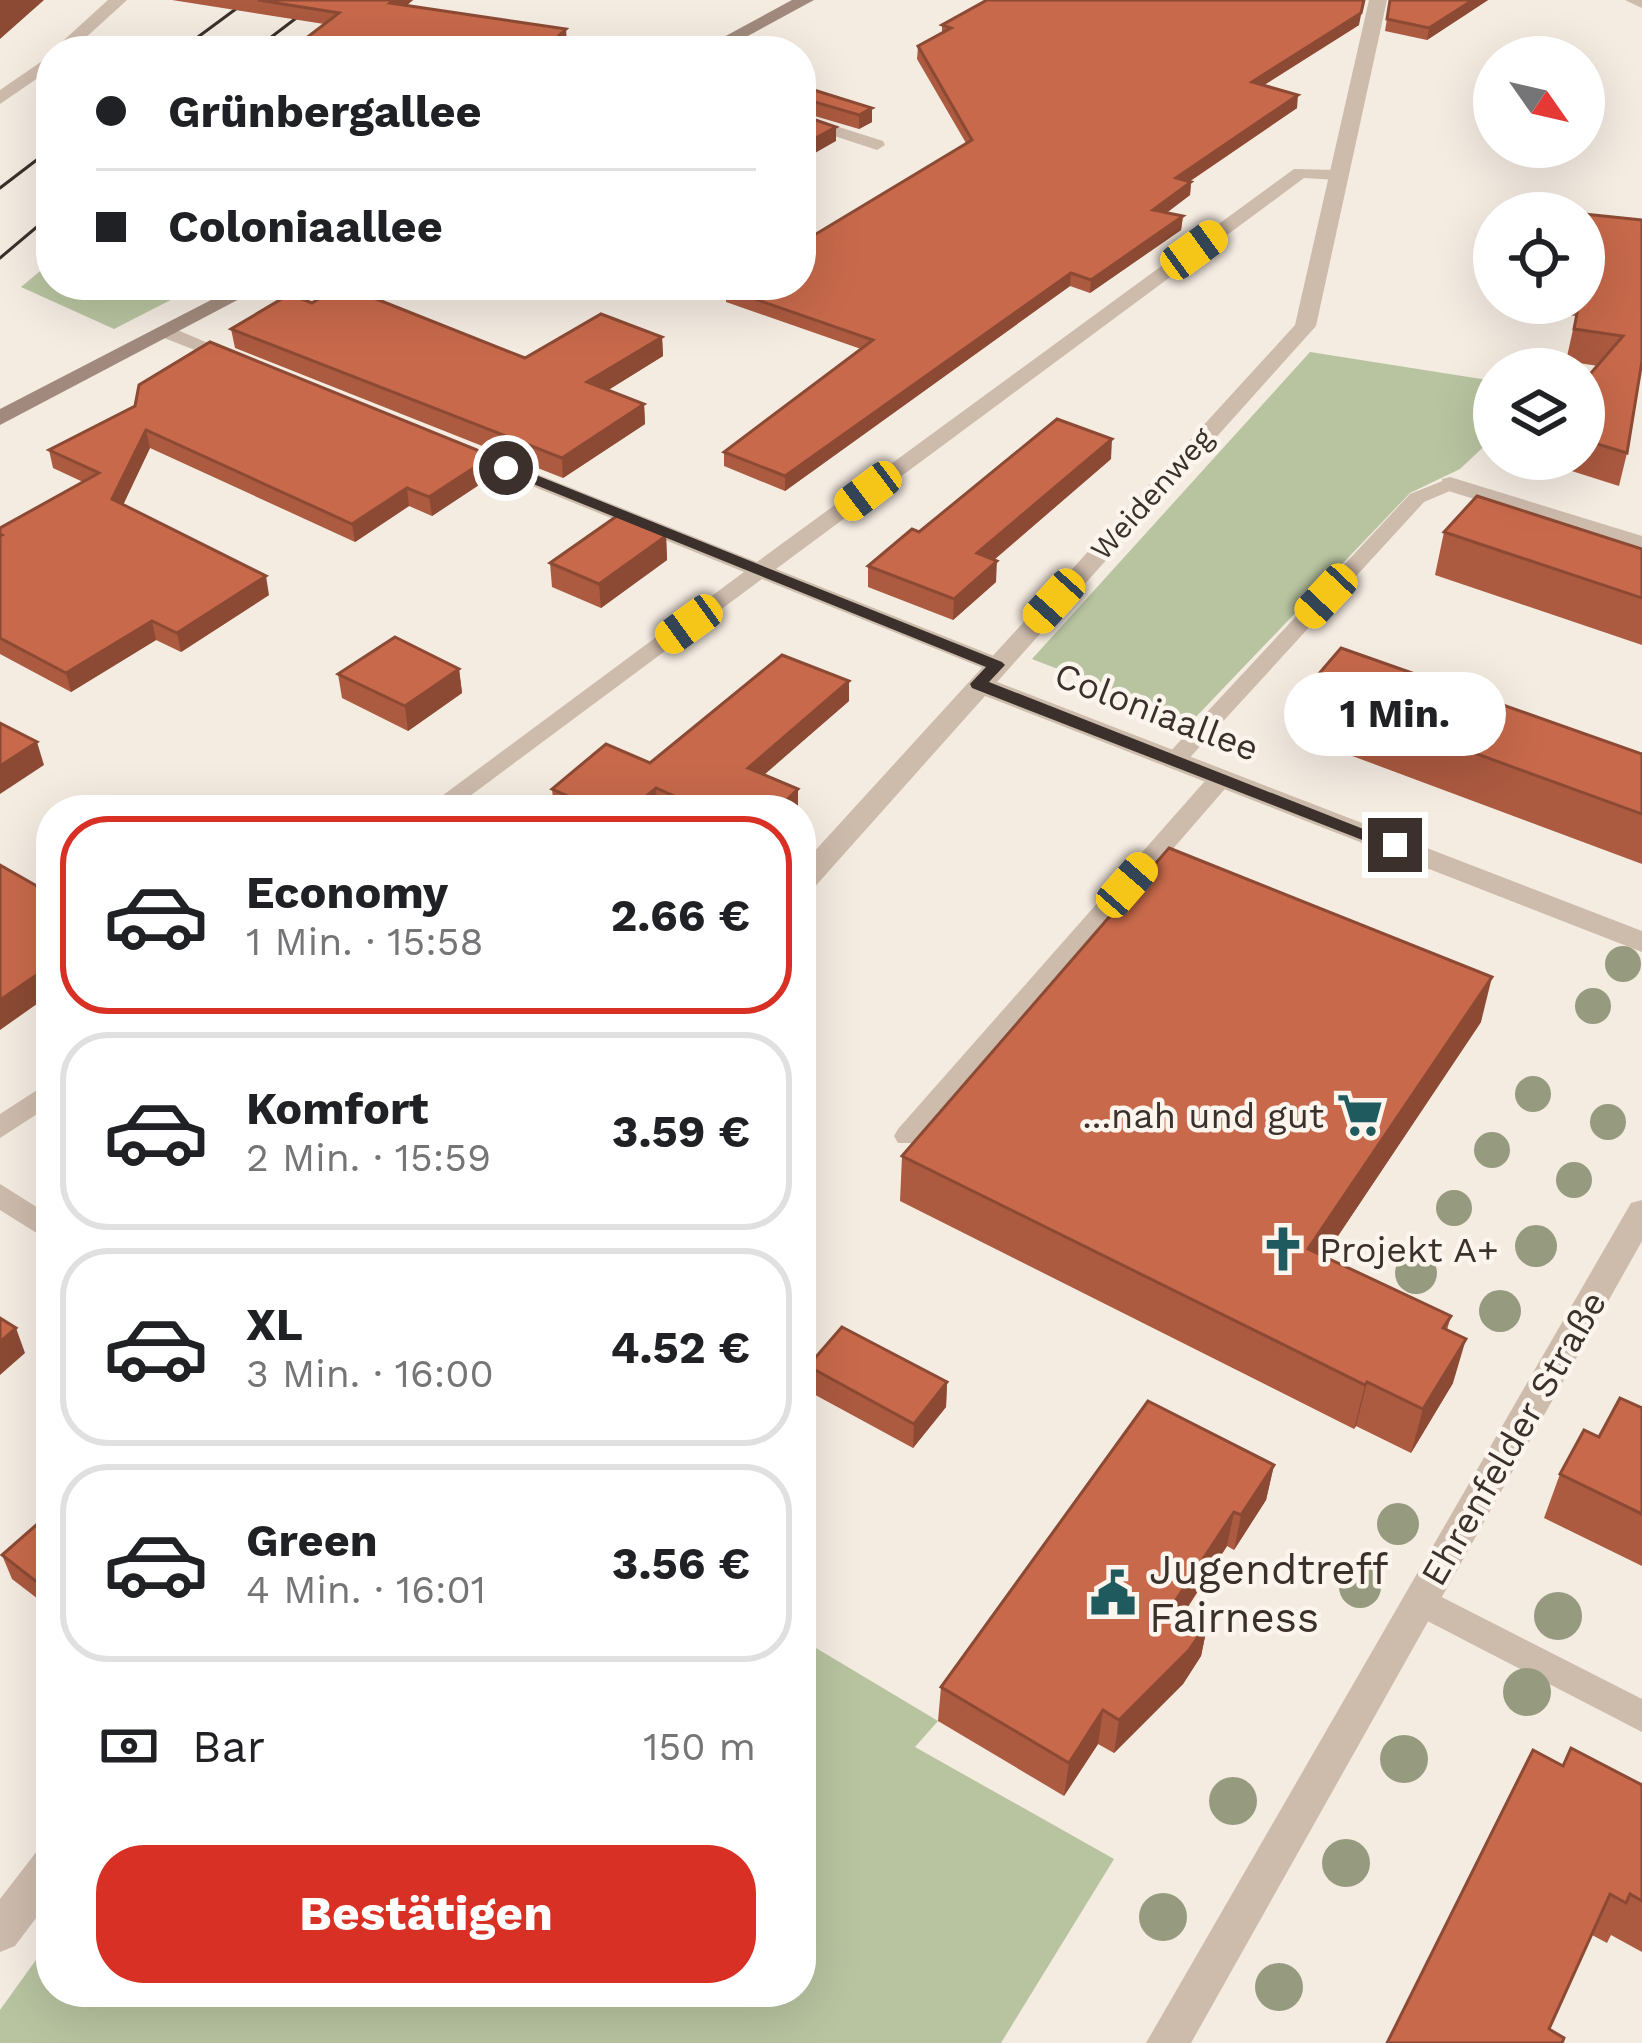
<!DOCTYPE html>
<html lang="de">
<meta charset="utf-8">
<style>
body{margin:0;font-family:"Work Sans",sans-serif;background:#f2f2f2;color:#202124;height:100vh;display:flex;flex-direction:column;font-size:45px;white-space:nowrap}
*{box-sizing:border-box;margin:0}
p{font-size:39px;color:#757577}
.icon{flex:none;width:66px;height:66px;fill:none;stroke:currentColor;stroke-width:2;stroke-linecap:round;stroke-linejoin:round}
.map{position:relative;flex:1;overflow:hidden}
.panel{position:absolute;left:36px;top:795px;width:780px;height:1212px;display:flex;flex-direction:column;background:#fff;border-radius:48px;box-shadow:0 12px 48px #0002}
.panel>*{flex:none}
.top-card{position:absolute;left:36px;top:36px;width:780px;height:264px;border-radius:48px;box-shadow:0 12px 48px #0002;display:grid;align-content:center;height:264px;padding:0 60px;background:#fff}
.needle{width:78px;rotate:124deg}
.controls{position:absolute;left:1473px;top:36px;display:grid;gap:24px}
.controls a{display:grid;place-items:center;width:132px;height:132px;border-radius:50%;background:#fff;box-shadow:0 12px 48px #0002;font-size:60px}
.end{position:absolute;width:54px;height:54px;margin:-27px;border:15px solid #3b302b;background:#fff;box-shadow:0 0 0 6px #fff}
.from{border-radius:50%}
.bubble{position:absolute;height:84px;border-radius:42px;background:#fff;box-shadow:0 12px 48px #0002;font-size:39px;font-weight:700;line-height:84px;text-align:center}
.car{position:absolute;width:36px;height:72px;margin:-36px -18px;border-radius:15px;box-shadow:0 0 9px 3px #0007;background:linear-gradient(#f5c518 24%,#345 0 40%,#f5c518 0 76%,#345 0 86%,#f5c518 0)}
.top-card b{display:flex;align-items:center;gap:42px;height:114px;font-size:45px}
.top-card b+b{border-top:3px solid #e0e0e0}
.top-card i{width:30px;height:30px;background:#202124}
ul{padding:21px 0 0;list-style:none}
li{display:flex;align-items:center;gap:36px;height:198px;margin:0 24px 18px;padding:0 36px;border:6px solid #e0e0e0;border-radius:48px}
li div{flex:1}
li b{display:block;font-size:45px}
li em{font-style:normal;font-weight:700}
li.active{border-color:#d93025}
li>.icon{width:108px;height:108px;stroke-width:1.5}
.pay{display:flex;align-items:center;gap:30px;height:132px;padding:0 60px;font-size:45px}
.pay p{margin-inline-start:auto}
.primary-button{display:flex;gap:24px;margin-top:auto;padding:24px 60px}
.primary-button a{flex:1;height:138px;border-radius:48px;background:#d93025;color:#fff;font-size:48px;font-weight:700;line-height:138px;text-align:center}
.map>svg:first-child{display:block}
.green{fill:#b8c4a0}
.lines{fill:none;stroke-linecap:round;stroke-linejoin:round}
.lane{fill:#cdbbac;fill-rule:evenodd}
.street{fill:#cdbbac;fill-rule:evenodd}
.secondary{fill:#a18a7d;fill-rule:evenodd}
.tram{stroke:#3b302b;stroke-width:3}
.tree{fill:#969b7f}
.wall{fill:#ac5a40}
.shaded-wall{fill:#8c4a34}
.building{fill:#c8694b;stroke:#8c4a34;stroke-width:3}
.route{fill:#3b302b}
.labels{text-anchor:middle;stroke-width:9;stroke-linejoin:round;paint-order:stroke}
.far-street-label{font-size:30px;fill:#3b302b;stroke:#fbf5ee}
.street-label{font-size:36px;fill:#3b302b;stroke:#fbf5ee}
.poi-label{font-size:36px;fill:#3b302b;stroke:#fbf5ee;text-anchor:end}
.near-poi-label{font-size:42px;fill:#3b302b;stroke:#fbf5ee;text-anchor:start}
</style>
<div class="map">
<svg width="1642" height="2043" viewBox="0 0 1642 2043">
<rect width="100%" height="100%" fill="#f4ebe1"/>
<g class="green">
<path d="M51,262v23h149l-86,44 -93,-42z"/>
<path d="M1310,352l184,29v56l-34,32 -50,24 -218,228 -160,-62z"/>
<path d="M801,1639l137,82 -23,26 199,112 -113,184h-1001v-33l51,-71v53h750z"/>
</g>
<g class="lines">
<g class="lane">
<path d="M801,115l82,26 2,4 -8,5 -76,-25z"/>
<path d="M1294,169l44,1 9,5 -9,5 -34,-2 -528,391 228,91v10h-16l-226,-91 -311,231h-28l321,-238 -291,-118v-8h14l290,116z"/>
<path d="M159,328h14l72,31 -17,4 -69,-27z"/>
<path d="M1450,478l10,6 -3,4 -33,14 -241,263h-16l-4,-5 4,-5 243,-261z"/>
<path d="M1221,770l9,3 3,5 -3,5 -312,360h-20l-4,-7 4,-7 314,-356z"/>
<path d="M51,1081v24l-51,33v-24z"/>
<path d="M0,1184l51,32v26l-51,-32z"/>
<path d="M1420,1586l222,113v33l-234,-121 -5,-10 5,-10z"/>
</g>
<g class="street">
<path d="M108,0h19l-56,51h-19z"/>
<path d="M1369,0h18l-71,326 -319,356 645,249v21l-657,-256 -174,195 -10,2v-27l494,-541z"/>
<path d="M1625,0h17v8z"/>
<path d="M51,55v14l-51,35v-14z"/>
<path d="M1450,477l192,59v15l-200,-62v-10z"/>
<path d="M1642,1200v41l-451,802h-45l485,-840z"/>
<path d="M51,1846v52l-36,48 -15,6v-53l37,-48z"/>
</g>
<g class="secondary">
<path d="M792,0h22l-94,51h-22z"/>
<path d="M240,285h26l-266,140v-16z"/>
</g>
<g class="tram">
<path d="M179,51l69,-51"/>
<path d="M253,51l67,-51"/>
<path d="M0,188l51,-39"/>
<path d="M0,258l51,-43"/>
</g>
</g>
<g class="tree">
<circle cx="1623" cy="964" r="18"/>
<circle cx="1593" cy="1006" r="18"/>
<circle cx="1533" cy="1094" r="18"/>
<circle cx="1608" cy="1122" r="18"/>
<circle cx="1492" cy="1150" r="18"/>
<circle cx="1574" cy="1180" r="18"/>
<circle cx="1454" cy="1208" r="18"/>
<circle cx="1536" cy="1246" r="21"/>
<circle cx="1416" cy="1273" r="21"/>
<circle cx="1500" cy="1311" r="21"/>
<circle cx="1398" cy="1524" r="21"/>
<circle cx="1360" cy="1587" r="21"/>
<circle cx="1558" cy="1616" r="24"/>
<circle cx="1527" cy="1692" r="24"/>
<circle cx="1404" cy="1759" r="24"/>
<circle cx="1233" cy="1801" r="24"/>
<circle cx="1346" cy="1863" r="24"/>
<circle cx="1163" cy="1917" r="24"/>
<circle cx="1279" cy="1987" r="24"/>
</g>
<g class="wall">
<path d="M172,0h241l-7,6 161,37 -9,8h-255l-2,-9 23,-18z"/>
<path d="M1390,0h98l-61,40 -42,-9z"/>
<path d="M942,25h417l-95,60 33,23 -108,74h2l-1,13 -24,18 17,3 -2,14 -91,63 -20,-7 -285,205 -61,-25v-14l137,-103 -135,-47v-13l240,-146 -49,-84 1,-13 24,-13z"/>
<path d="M801,86l71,22v14l-13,7 -58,-17z"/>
<path d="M1642,220l-15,233 -8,33 -82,-26 47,-1v-78l14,-15 -32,-5 10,-45 -70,-8 1,-5h77z"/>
<path d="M231,329l294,29 137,-21 1,19 -55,34 36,14 1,20 -82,54 -328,-130z"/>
<path d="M135,406l359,69 -62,41 -23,-10 -54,36 -205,-94 -27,56 146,91 -88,57 -25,-12 -85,52 -71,-38v-126l83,-46 -30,-14 -4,-18z"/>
<path d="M1111,459l-117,101 2,22 -43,38 -85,-33v-21l51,-34z"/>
<path d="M1444,532l198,17v96l-207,-70z"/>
<path d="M666,536l1,24 -66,48 -49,-21 -2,-24z"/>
<path d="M459,669l3,24 -54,38 -66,-33 -4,-24z"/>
<path d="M1304,691l338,63v110l-346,-129z"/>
<path d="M849,701l-85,73 34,15v21l-244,-1 -2,-20 98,-26z"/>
<path d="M1481,1022l-157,235 127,59 -4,14 6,53 -42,70 -55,-27 -2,3 -454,-228 2,-45z"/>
<path d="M808,1366l139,16 -1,25 -33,41 -105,-57z"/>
<path d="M1642,1408v158l-98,-48 16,-44z"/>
<path d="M1274,1465l-8,35 -32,50 -7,-4 -41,64 22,12 -7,34 -18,28 -69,69 -16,-9 -34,52 -126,-75 3,-34z"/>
<path d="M51,1512v97l-39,-30 -10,-24z"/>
<path d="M1563,1766l79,19v167l-31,-17 -4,8 -15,-8 -43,94 -162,14z"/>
</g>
<g class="shaded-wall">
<path d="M0,0h44l-44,39z"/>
<path d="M394,0h19l-21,17 -2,-14z"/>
<path d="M1364,0l-5,25 -109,69 2,-12z"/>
<path d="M1473,0h15l-61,40 2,-12z"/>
<path d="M566,29l1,14 -9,8h-16z"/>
<path d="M1298,95l-1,13 -122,83 1,-13z"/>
<path d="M872,108v14l-13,7v-14z"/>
<path d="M836,127v14l-35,20v-15z"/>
<path d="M1191,182l-1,13 -38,29 1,-14z"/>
<path d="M1183,216l-2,14 -91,63 1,-13z"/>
<path d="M1071,273l-1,13 -285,205v-15z"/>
<path d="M662,337l1,19 -74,46 -2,-20z"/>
<path d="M644,404l1,20 -82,54 -1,-20z"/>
<path d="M146,430l4,18 -33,70 -5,-19z"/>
<path d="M1112,439l-1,20 -135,116 1,-22z"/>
<path d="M492,456l2,19 -62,41 -3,-19z"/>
<path d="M407,488l2,18 -54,36 -3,-18z"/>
<path d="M666,536l1,24 -66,48 -2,-24z"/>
<path d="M997,561l-1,21 -43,38 1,-21z"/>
<path d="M266,576l3,19 -88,57 -4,-19z"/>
<path d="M152,621l4,19 -85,52 -5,-19z"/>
<path d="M459,669l3,24 -54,38 -3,-25z"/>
<path d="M849,681v20l-100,87 -1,-20z"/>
<path d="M37,742l7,23 -44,29v-28z"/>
<path d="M656,788l1,20 -2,2h-25z"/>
<path d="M798,789v21h-22z"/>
<path d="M48,967l3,9v18l-51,36v-30z"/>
<path d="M1492,977l-11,45 -182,272 9,-45z"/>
<path d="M16,1328l9,25 -25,22v-33z"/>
<path d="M1466,1339l-13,44 -42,70 12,-44z"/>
<path d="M947,1382l-1,25 -33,41 1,-24z"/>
<path d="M1367,1382l-11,44 -2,3 11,-44z"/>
<path d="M1274,1465l-8,35 -32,50 7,-35z"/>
<path d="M1234,1512l-7,34 -59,91 6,-34z"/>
<path d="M1208,1622l-7,34 -18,28 -69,69 5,-33z"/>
<path d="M1103,1710l-5,34 -34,52 5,-33z"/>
</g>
<g class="building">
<path d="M258,0h136l-4,3 176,26 -24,22h-207l4,-3 -38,-6 38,-29z"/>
<path d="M987,0h377l-3,13 -109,69 46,13 -122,83 15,4 -38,28 30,6 -92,64 -20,-7 -286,203 -61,-24 149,-112 -147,-51 5,-4h70v-42l171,-103 -54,-94 33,-18 -9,-3z"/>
<path d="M1390,0h83l-44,28 -42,-9z"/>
<path d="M801,86l71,22 -13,7 -58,-17z"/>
<path d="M801,115l35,12 -35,19z"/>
<path d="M1517,207l60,6h-60z"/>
<path d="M1584,214l58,6v141l-15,92 -43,-13v-59l39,-45 -49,-7 5,-26h5z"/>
<path d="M341,285l184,73 76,-44 61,23 -75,45 57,22 -82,54 -331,-129 59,-35 22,9z"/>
<path d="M210,342l282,114 -63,41 -22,-9 -55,36 -206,-94 -34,69 154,77 -89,57 -25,-12 -86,52 -66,-35v-102l2,-1 -2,-1v-6l99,-55 -50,-23 86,-44 4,-21z"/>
<path d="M1057,419l55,20 -135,114 20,8 -43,38 -86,-33 44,-37 7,3z"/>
<path d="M1477,496l165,53v49l-198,-66z"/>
<path d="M617,516l49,20 -67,48 -49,-21z"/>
<path d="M395,637l64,32 -54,37 -67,-32z"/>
<path d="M1341,648l301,106v60l-338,-123z"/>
<path d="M782,655l67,26 -101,87 50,21 -22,21h-70l-50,-22 -26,22h-30l-48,-21 54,-45 44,19z"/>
<path d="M0,723l37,19 -37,24z"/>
<path d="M1169,848l323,129 -184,272 143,67 -8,12 23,11 -43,70 -56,-27 -2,3 -463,-229z"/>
<path d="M0,865l51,29v75l-3,-2 -48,33z"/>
<path d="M0,1318l16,10 -16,14z"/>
<path d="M842,1327l105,55 -33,42 -106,-58z"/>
<path d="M1620,1398l22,10v106l-82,-40 24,-44 15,7z"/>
<path d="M1148,1401l126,64 -33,50 -7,-3 -60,91 34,19 -19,28 -70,70 -16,-10 -34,53 -128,-76z"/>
<path d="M51,1512v81l-49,-38z"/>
<path d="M1571,1748l71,37v116l-12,-7 -4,9 -16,-9 -61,135 15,9 -2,5h-175l146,-293 30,16z"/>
</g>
<path class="route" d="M501,465h10l491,197 3,3 -16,17 415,163 -16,5 -416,-162 -2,-4 16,-17 -485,-196z"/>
<defs>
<g id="supermarket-bare" transform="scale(3.6)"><path d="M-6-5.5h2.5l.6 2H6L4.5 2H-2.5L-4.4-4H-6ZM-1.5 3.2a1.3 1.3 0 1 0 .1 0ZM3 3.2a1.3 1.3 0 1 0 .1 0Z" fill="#1f5a5e" stroke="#fbf5ee" stroke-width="2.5" paint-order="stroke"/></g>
<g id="church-bare" transform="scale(3.6)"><path d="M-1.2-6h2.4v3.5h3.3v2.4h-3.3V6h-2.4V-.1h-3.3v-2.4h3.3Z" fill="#1f5a5e" stroke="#fbf5ee" stroke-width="2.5" paint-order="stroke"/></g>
<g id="civic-bare" transform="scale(3.6)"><path d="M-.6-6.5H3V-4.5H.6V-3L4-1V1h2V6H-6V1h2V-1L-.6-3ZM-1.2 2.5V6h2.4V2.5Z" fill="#1f5a5e" stroke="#fbf5ee" stroke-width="2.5" paint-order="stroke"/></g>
</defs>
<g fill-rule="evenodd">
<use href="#supermarket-bare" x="1360" y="1115"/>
<use href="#church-bare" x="1283" y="1249"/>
<use href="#civic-bare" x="1113" y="1593"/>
</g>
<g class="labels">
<g class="far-street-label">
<text transform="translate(1152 494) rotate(-48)" y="10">Weidenweg</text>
</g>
<g class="street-label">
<text transform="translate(1157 711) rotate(21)" y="13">Coloniaallee</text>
<text transform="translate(1513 1438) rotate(-60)" y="13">Ehrenfelder Straße</text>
</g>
<g class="poi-label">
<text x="1324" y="1128">...nah und gut</text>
<text x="1319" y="1262" text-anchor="start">Projekt A+</text>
</g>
<g class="near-poi-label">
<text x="1149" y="1584">Jugendtreff<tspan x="1149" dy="48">Fairness</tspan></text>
</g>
</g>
</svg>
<div class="controls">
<a><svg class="needle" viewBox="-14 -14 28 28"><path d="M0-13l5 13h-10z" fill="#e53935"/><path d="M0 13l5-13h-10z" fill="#757577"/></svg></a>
<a><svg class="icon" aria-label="locate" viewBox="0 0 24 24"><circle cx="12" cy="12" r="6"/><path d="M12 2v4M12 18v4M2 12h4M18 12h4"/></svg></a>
<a><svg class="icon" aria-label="layers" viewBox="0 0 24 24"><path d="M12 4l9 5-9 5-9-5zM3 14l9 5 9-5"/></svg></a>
</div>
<i class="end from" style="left:506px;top:468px"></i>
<i class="end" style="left:1395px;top:845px"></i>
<div class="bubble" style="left:1284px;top:672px;width:222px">1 Min.</div>
<i class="car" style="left:1194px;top:250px;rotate:54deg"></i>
<i class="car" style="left:868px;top:491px;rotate:233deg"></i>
<i class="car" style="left:1326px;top:596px;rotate:223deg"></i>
<i class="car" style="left:1054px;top:601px;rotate:222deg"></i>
<i class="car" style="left:689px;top:624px;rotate:234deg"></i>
<i class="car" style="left:1127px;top:885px;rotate:41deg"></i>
<div class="top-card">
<b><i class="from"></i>Grünbergallee</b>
<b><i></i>Coloniaallee</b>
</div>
<section class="panel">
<ul>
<li class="active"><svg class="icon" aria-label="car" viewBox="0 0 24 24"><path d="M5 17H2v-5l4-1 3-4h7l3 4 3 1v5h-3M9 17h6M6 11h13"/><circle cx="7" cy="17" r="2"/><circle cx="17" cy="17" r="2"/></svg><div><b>Economy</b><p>1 Min. · 15:58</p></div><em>2.66 €</em></li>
<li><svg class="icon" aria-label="car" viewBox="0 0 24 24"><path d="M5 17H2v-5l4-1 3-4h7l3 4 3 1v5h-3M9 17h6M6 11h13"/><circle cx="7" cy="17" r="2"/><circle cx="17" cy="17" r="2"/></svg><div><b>Komfort</b><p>2 Min. · 15:59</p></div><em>3.59 €</em></li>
<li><svg class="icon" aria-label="car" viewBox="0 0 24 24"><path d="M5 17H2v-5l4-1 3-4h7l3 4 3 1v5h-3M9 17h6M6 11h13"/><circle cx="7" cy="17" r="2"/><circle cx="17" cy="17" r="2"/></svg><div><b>XL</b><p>3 Min. · 16:00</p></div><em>4.52 €</em></li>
<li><svg class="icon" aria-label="car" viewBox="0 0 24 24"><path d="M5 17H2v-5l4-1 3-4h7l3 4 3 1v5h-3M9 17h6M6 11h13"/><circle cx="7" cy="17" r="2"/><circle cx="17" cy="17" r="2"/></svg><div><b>Green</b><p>4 Min. · 16:01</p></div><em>3.56 €</em></li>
</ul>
<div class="pay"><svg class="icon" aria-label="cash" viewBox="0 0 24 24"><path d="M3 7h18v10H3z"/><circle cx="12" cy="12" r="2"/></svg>Bar<p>150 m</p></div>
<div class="primary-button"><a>Bestätigen</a></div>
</section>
</div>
